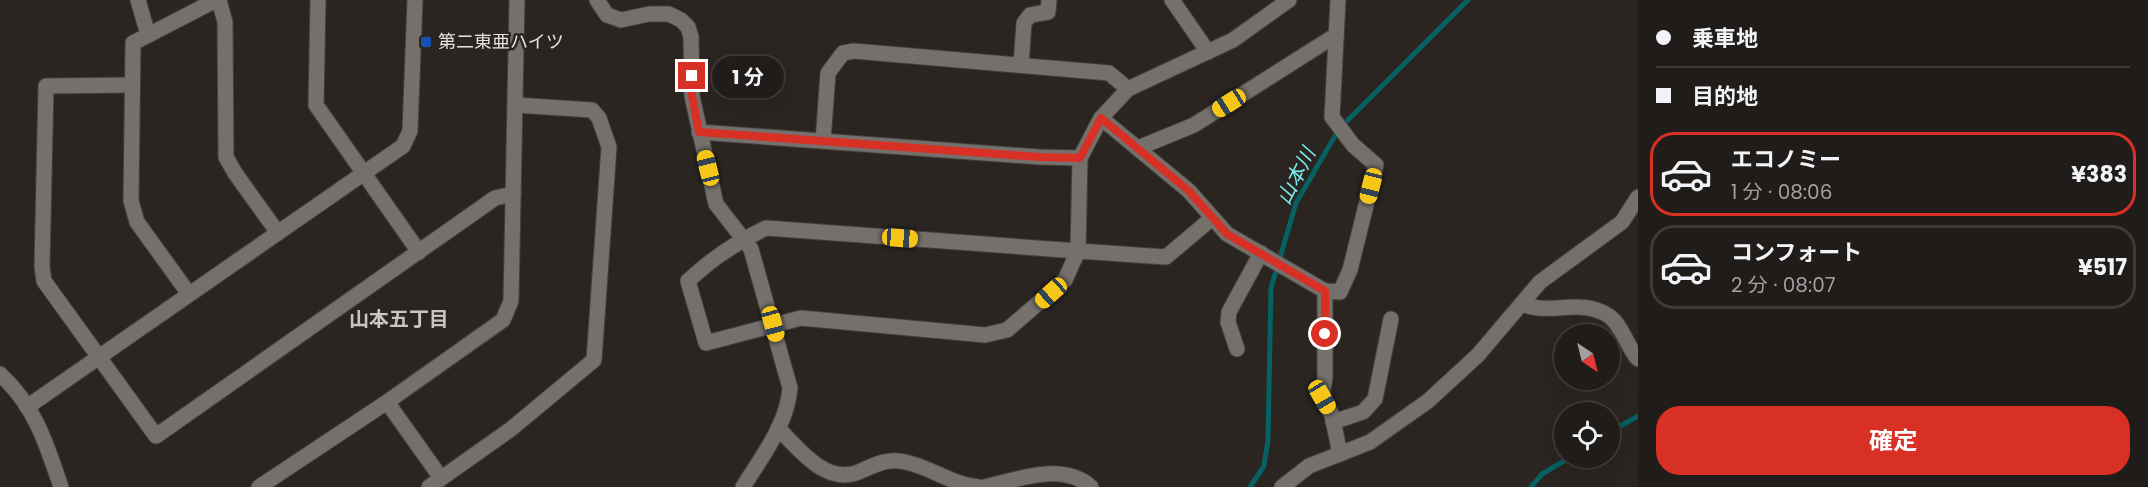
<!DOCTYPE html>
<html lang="ja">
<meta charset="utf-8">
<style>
body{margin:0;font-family:Poppins,"Noto Sans JP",sans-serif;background:#2d2926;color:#f1f3f6;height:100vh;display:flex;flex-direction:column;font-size:22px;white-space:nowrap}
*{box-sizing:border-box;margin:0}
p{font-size:20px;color:#a2a1a2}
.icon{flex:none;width:33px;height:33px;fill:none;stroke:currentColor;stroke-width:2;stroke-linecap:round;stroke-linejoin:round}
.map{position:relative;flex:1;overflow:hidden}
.sheet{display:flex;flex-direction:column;background:#201c19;width:510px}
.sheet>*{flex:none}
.banner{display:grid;align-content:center;height:132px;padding:0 18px;background:#201c19}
.needle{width:39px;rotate:145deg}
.buttons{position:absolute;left:1554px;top:324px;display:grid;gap:12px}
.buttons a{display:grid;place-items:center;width:66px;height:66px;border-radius:50%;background:#201c19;box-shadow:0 6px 24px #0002,0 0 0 2px #3d3a38;font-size:30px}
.end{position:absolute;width:27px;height:27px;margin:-14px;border:8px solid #d93025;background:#fff;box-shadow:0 0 0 3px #fff}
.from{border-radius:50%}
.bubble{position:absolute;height:42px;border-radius:21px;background:#201c19;box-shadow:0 6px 24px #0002,0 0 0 2px #3d3a38;font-size:20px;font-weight:700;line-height:42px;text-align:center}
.car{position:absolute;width:18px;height:36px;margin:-18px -9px;border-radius:8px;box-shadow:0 0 4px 2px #0007;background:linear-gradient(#f5c518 24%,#345 0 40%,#f5c518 0 76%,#345 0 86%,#f5c518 0)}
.banner b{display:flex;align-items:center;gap:21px;height:57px;font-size:22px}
.banner b+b{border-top:2px solid #3d3a38}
.banner i{width:15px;height:15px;background:#f1f3f6}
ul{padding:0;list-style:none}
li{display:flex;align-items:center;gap:18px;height:84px;margin:0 12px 9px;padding:0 6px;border:3px solid #3d3a38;border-radius:24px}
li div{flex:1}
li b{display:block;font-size:22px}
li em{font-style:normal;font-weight:700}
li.current{border-color:#d93025}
li>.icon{width:54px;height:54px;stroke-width:1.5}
.cta{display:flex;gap:12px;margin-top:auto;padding:12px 18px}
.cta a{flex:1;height:69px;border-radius:24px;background:#d93025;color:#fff;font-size:24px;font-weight:700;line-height:69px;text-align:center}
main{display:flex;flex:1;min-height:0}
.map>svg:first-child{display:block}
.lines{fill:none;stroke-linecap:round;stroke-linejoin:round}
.stream{stroke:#076061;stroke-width:5}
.minor-casing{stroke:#44413e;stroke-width:17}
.minor{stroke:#75706b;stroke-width:15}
.route{stroke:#d93025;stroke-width:8}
.transit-dot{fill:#1a4fb4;stroke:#2a2521;stroke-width:2}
.labels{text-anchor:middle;stroke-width:5;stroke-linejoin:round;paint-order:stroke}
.poi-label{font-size:18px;fill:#e4e1df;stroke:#2a2521;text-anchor:start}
.water-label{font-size:20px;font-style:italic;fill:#7beced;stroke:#2a2521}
.neighbourhood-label{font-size:20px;font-weight:bold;fill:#cbc5c0;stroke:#2a2521}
</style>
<main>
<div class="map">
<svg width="1638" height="487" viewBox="0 0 1638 487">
<rect width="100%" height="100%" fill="#2a2521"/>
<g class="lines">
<g class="stream">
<path d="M1610,432l28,-16"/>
<path d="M1250,487l14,-21 4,-26 3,-152 25,-85 43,-74 129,-129"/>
<path d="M1531,487l11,-13 27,-16"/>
</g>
<g class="minor-casing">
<g id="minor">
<path d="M138,0l10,35"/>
<path d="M219,0l6,22 1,135 9,16 43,60"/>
<path d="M318,0l-2,105 103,147"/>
<path d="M597,0l10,15 14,5 28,-6h20l12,6 7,7 3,10 1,59 24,108 35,45 39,139c-3,37 -28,68 -47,99"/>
<path d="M1172,0l36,52"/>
<path d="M1021,65l3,-42 6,-8 18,-3 1,-12"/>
<path d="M132,85l-86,1 -4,181 2,14 112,155 339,-238 18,-4"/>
<path d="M1101,118l27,-29 105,-49 56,-40"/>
<path d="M699,132l340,25 41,1 21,-40 88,73 38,43 98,57v86l-3,20 10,18 8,39"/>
<path d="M823,141l5,-68 15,-20 11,-2 255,22 19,16"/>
<path d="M1138,148l56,-23 142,-90"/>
<path d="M1080,158l-2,93 -13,29 -58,50 -22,5 -184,-17 -95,25 -18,-62c23,-22 49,-39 78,-53l312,23 88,6 45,-38"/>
<path d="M1325,291l15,1 10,-22 26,-105 -23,-20 -21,-28 6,-117"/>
<path d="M189,294l-52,-72 -6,-21 2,-158 83,-43"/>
<path d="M1522,304c29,12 58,-7 87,12 13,9 18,31 29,43"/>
<path d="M1237,349l-9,-27 1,-10 32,-59"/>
<path d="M0,374c35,32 46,69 61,113"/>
<path d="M387,402l54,76"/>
<path d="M27,407l376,-261 7,-15 5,-131"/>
<path d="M1333,422l30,-10 12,-13 16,-80"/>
<path d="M778,428c22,22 49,59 83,43 15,-7 28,-13 44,-9 26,5 47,23 74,25"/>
<path d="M259,487l128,-85 116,-82 8,-19 6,-301"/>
<path d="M429,487l82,-58 83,-69 15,-213 -10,-29 -7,-8 -77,-5"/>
<path d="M984,487c33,-7 79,-26 107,0"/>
<path d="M1282,487l27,-21 61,-24 58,-41 50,-46 62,-73 82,-60 16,-25"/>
</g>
</g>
<use href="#minor" class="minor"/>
</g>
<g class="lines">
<path class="route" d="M692,76v20l7,36 340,25 41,1 21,-40 88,73 38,43 98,57v43"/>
</g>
<rect class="transit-dot" x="420" y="36" width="12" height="12" rx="3"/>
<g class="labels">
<g class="poi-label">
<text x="438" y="48">第二東亜ハイツ</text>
</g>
<g class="water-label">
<text transform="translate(1296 176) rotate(-63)" y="7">山本川</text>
</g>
<g class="neighbourhood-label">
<text x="399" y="326">山本五丁目</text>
</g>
</g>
</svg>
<div class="buttons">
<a><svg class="needle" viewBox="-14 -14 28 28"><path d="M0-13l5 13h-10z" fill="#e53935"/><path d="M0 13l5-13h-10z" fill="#a2a1a2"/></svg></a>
<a><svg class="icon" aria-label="locate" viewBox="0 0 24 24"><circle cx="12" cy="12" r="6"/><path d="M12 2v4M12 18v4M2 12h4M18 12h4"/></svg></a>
</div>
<i class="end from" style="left:1325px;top:334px"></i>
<i class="end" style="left:692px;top:76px"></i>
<div class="bubble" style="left:712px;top:56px;width:72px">1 分</div>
<i class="car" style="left:1229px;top:103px;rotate:238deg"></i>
<i class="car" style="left:708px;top:168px;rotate:346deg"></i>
<i class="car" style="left:1371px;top:186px;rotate:194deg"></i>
<i class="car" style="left:900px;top:238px;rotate:94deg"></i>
<i class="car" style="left:1051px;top:293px;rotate:228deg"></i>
<i class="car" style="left:773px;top:324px;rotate:165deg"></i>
<i class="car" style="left:1322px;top:397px;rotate:150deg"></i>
</div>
<section class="sheet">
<div class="banner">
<b><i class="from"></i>乗車地</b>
<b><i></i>目的地</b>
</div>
<ul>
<li class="current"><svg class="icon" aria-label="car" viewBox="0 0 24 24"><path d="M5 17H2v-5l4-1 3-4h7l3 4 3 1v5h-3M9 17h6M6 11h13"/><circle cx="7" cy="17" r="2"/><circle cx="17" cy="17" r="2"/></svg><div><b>エコノミー</b><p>1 分 · 08:06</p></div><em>¥383</em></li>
<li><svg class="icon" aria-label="car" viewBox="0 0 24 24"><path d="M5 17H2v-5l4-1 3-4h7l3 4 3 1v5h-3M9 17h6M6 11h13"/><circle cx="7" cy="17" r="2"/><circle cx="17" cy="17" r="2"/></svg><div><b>コンフォート</b><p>2 分 · 08:07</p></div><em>¥517</em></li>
</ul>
<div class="cta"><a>確定</a></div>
</section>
</main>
